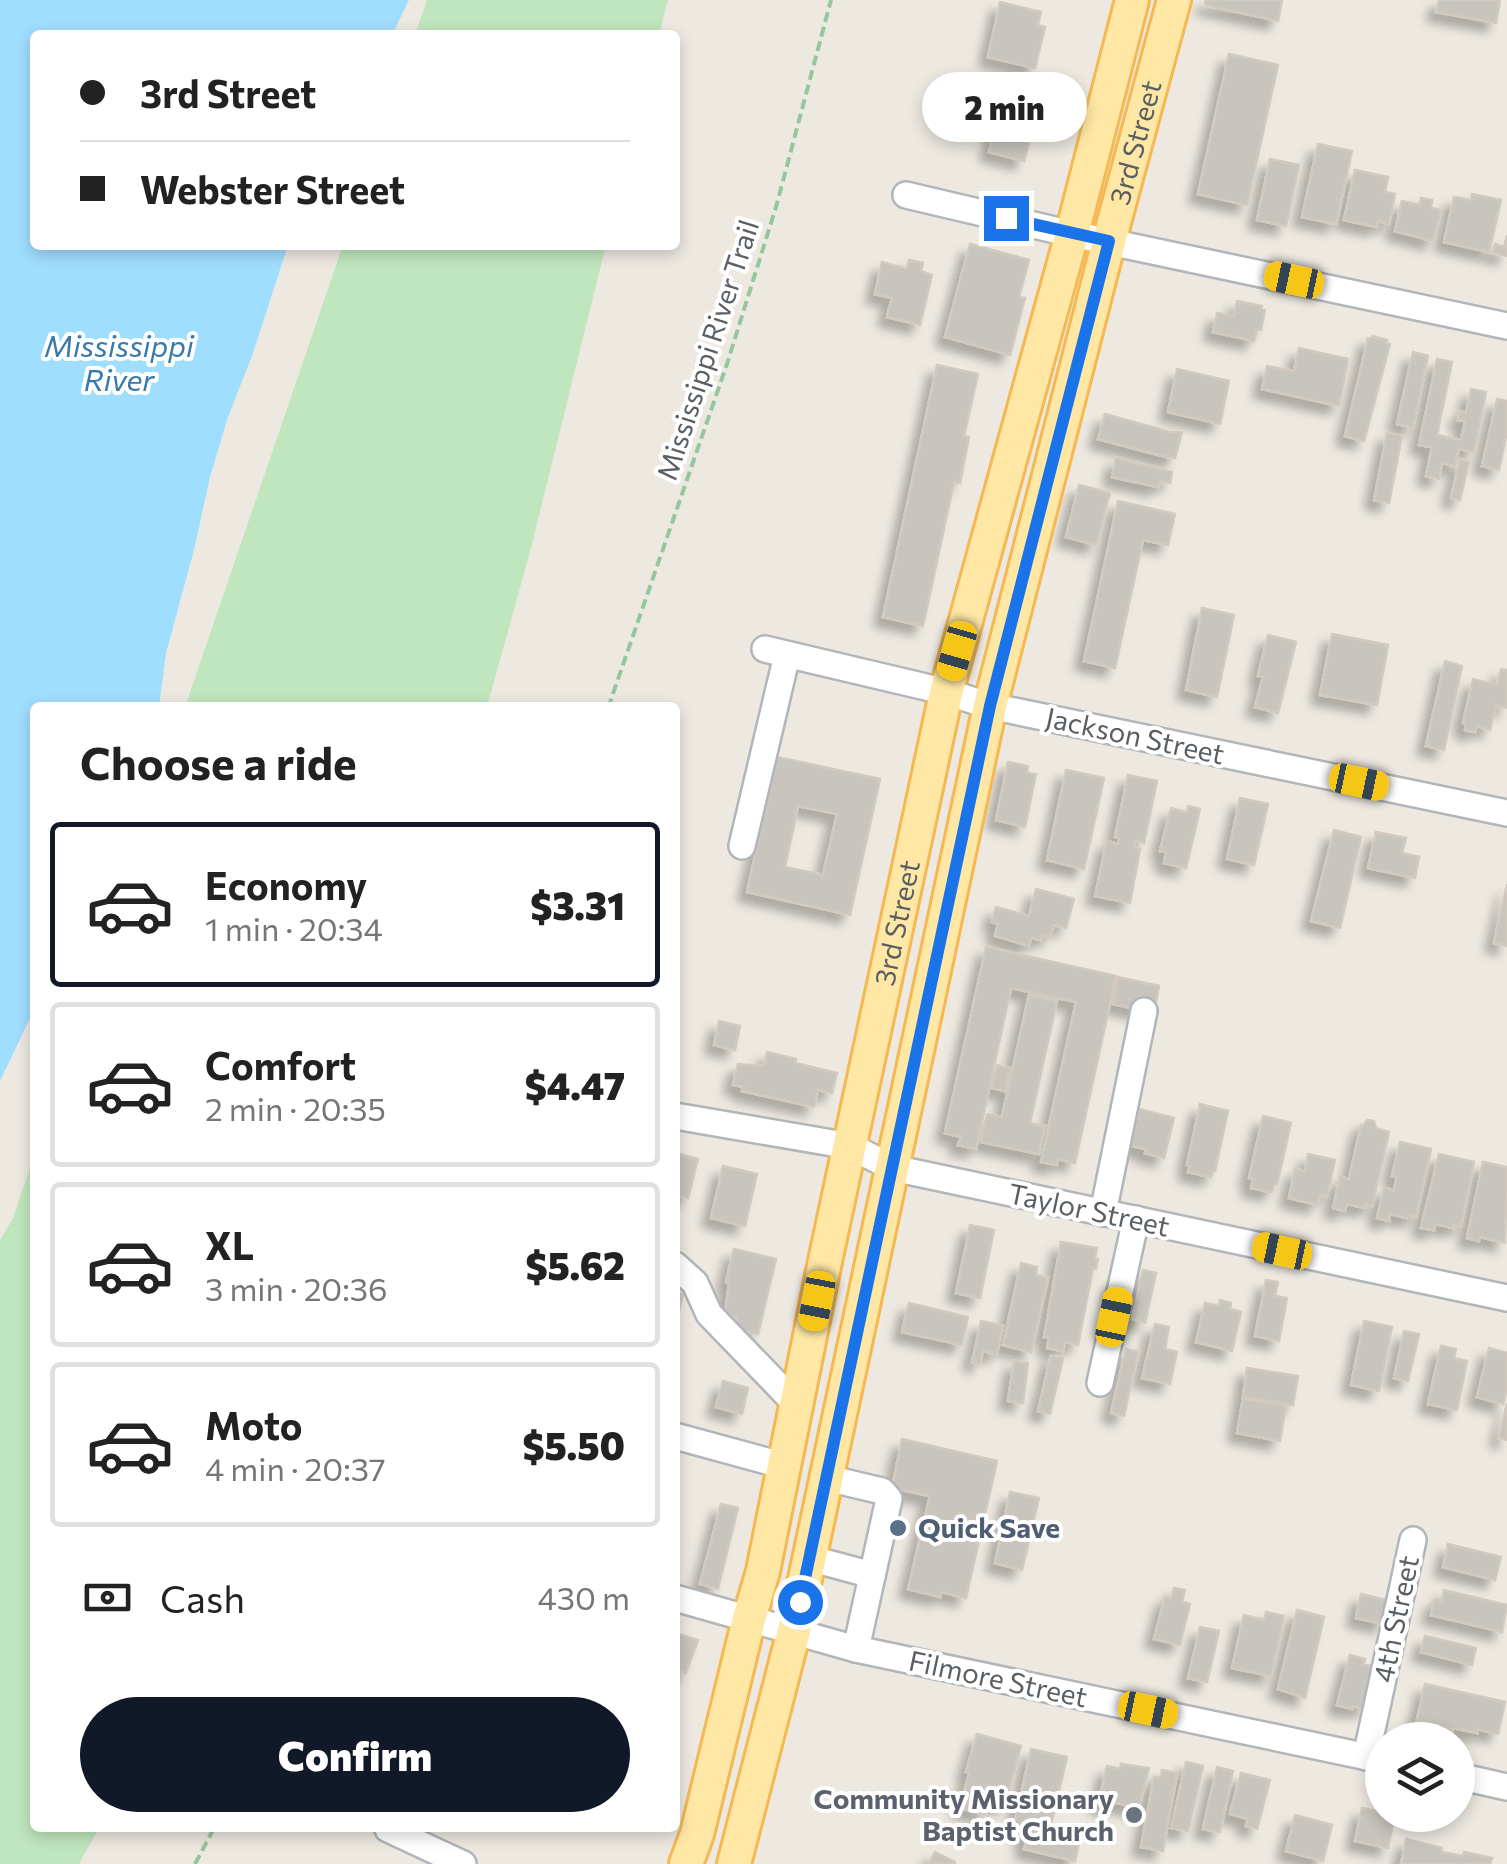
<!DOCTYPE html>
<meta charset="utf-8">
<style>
body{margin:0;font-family:Commissioner,sans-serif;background:#f6f6f6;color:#222;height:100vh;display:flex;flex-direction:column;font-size:38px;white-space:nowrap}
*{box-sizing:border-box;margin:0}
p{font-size:32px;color:#767676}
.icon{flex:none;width:55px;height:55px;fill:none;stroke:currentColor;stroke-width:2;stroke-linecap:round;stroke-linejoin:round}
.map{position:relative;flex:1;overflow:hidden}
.side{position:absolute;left:30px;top:702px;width:650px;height:1130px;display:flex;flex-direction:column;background:#fff;border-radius:10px;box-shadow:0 5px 15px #0003}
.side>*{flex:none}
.banner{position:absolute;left:30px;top:30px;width:650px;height:220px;border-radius:10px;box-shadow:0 5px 15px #0003;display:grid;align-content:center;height:220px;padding:0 50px;background:#fff}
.buttons{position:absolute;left:1365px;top:1722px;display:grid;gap:20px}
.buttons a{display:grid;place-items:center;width:110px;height:110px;border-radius:50%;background:#fff;box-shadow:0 5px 15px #0003;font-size:50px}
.end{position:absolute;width:45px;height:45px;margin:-22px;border:12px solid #1a73e8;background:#fff;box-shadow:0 0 0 5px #fff}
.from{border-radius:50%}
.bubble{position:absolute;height:70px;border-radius:35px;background:#fff;box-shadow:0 5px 15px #0003;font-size:32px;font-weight:800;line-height:70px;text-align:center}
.car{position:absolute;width:30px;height:60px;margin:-30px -15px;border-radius:12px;box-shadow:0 0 8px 2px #0007;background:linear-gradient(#f5c518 24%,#345 0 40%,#f5c518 0 76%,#345 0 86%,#f5c518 0)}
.banner b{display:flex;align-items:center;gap:35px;height:95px;font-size:38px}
.banner b+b{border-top:2px solid #e0e0e0}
.banner i{width:25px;height:25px;background:#222}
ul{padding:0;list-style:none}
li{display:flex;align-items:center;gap:30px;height:165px;margin:0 20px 15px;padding:0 30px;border:5px solid #e0e0e0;border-radius:10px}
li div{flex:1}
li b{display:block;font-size:38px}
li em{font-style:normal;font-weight:800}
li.on{border-color:#111827}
li>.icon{width:90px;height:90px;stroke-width:1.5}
h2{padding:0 50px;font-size:45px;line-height:120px}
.pay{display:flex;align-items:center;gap:25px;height:110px;padding:0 50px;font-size:38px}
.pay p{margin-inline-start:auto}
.cta{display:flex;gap:20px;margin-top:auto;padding:20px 50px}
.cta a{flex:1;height:115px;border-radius:60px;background:#111827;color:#fff;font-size:40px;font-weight:800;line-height:115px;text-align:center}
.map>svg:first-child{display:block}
.green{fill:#c0e6bd}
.water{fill:#a0deff}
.building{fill:#c8c4be;stroke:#d2cabf;stroke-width:2.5;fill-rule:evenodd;filter:url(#shadow)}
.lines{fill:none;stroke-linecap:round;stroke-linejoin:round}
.minor-casing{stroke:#b2b5b9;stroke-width:30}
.major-casing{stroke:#f5b852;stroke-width:38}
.path{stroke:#95c79f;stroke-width:4;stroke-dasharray:10 5;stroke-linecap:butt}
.minor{stroke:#fff;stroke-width:25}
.major{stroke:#ffe8a5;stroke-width:32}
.route{stroke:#1a73e8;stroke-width:12}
.service-dot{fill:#5c6f8a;stroke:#fff;stroke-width:4}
.worship-dot{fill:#6b7280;stroke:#fff;stroke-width:4}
.labels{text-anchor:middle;stroke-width:8;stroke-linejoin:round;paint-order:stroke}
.street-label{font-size:28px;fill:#5a5f63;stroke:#fff}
.service-label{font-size:28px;font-weight:bold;fill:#4e5e75;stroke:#fff;text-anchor:start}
.worship-label{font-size:28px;font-weight:bold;fill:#5b616d;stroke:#fff;text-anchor:end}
.water-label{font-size:30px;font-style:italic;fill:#387aab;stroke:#fff}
</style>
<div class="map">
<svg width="1507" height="1864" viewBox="0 0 1507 1864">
<defs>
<filter id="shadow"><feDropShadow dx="-9" dy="9" stdDeviation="5" flood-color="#0004"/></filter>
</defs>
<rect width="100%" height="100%" fill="#ede9e1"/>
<g class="green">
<path d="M427,0h241l-9,35h-244z"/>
<path d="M343,245h263l-75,303 -44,159h-302z"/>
<path d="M35,1153v675h64l-20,36h-79v-624l13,-22z"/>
</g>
<path class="water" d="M0,0h409l-17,35h-357v210h253l-36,111 -24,61 -18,60 -16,73 -28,103 -7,54 -124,1v300l-35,73z"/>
<g class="building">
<path d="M1206,0h76l-4,21 -73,-16z"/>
<path d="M1439,0h61l-4,23 -60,-11z"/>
<path d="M1000,2l41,10 -3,13 7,2 -10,41 -47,-11z"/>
<path d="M1229,54l49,11 -31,140 -49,-11z"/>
<path d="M1005,88l36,10 -17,63 -35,-9z"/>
<path d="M1318,144l34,7 -16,73 -34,-7z"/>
<path d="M1270,159l29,6 -13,61 -29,-6z"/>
<path d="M1355,170l33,7 -3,15 10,2 -6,30 -11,-3 -1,6 -33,-7z"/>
<path d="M1472,194l29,6 -12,52 -45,-10 10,-45 17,3z"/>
<path d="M1421,198l11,2 -1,8 10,2 -8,31 -38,-10 7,-30 18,4z"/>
<path d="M1507,235v21l-14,-3 2,-9 9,3z"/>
<path d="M970,244l59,16 -10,37 6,1 -15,57 -65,-18z"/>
<path d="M909,260l14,3 -2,8 11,4 -12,50 -33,-8 5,-19 -17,-4 7,-32 25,7z"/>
<path d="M1237,301l25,5 -1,4h4l-4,20 -4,-1 -3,12 -41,-9 4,-19 17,3z"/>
<path d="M1372,336l15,4 -1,3 4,1 -26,97 -19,-5 23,-98 3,1z"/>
<path d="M1299,348l49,11 -9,47 -77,-17 5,-23 27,5z"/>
<path d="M1413,352l15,4 -15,71 -16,-3z"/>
<path d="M1437,359l15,3 -15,73 24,5 4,-19 -7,-1 2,-9 6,2 5,-24 15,3 -12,60 -15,-3 -4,17 -13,-3 -3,16 -13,-3 6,-29 -13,-2z"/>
<path d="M937,365l41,9 -14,62 5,1 -9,46 -6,-1 -31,144 -40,-9z"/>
<path d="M1177,369l52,12 -9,43 -52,-12z"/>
<path d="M1497,399l10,2v31l-8,38 -17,-4z"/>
<path d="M1105,414l65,18h12l-7,26 -13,-2 -64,-17z"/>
<path d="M1387,433l15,3 -13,67 -15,-3z"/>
<path d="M1116,458l56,14 -2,11 -10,-2 -2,6 -46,-10z"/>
<path d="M1460,459l9,3 -9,38 -9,-2z"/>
<path d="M1079,485l31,8 -14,52 -30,-8z"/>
<path d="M1118,501l57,13 -7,31 -25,-5 -28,128 -31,-7z"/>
<path d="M1202,608l32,7 -17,82 -31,-7z"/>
<path d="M1332,634l56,11 -11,60 -57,-10z"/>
<path d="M1268,635l28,7 -18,71 -23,-6 8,-30 -5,-1z"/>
<path d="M1445,661l17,5 -18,84 -18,-4z"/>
<path d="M1501,669l6,1v38l-11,-3 -6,25 -13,-4 -2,6 -10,-2 1,-6 -3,-1 10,-44 24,6z"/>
<path d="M777,757l103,22 -30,136 -103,-23zM798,806l39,8 -14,61 -38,-8z"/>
<path d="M1008,762l20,4 -1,7 9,1 -11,53 -29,-7z"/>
<path d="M1066,770l38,8 -20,91 -37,-9z"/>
<path d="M1128,775l29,6 -13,62 -9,-2 -1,7 6,1 -10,54 -35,-7 12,-55 11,3 1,-6 -4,-1z"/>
<path d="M1240,798l28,6 -14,61 -27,-6z"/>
<path d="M1188,806l12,3 -14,59 -22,-5 2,-11 -6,-1 11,-43 16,5z"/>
<path d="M1334,830l27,7 -21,91 -29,-7z"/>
<path d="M1376,832l30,6 -4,15 17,4 -4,21 -47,-10z"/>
<path d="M1507,884v62l-13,-3z"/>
<path d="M1036,889l38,10 -8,29 -12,-3 -4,12 -8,-2 -1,5 -10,-2 -2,8 -34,-10 3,-12 -6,-2 4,-15 33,9z"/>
<path d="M986,947l130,29 -41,187 -17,-4 -1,6 -16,-3 35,-160 -65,-14 -35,161 -18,-4 3,-8 -16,-4z"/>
<path d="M1118,977l41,9 -5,27 -41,-9z"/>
<path d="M1029,995l28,6 -27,122 15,3 -6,28 -58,-12 6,-28 15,3z"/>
<path d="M719,1021l21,5 -5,24 -21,-5z"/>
<path d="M767,1052l29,7 -1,4 42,10 -5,20 -14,-3 -4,17 -72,-16 1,-4 -10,-2 5,-21 26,2z"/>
<path d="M997,1065l13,3 -5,23 -13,-3z"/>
<path d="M1200,1104l28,7 -13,60h-2l-2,6 -23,-5 2,-6 -3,-1z"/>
<path d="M1139,1109l35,9 -10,40 -19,-5 1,-4 -15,-3z"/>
<path d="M1263,1116l28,7 -14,61h-3l-2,8 -21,-4 2,-9 -4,-1z"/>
<path d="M1367,1120l7,1 2,7 13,4 -17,74 -7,-2 -1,4 -17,-4 -2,7 -12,-3 7,-31 9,2 12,-54 2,1z"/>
<path d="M1400,1142l31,7 -15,68 -8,-2 -1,3 -17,-4 -1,7 -12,-3 7,-30 10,2 3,-14h-5z"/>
<path d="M675,1153l23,6 -10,39 -13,-3z"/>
<path d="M1308,1154l27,6 -8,36 -7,-2 -3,11 -28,-7 6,-29 10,2z"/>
<path d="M1439,1154l35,8 -13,64 -8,-2v4l-18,-4 -1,6 -13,-2z"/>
<path d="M1483,1162l24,5 -2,76 -25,-6 -1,4 -12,-3z"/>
<path d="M723,1166l34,8 -12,52 -34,-8z"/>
<path d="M970,1225l24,5 -14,68 -24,-5z"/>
<path d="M1061,1242l36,6 -2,11h3l-2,10 -3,-1 -15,77 -13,-3 -2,9 -16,-3 2,-10 -5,-1z"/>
<path d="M734,1249l42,10 -18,75 -23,-5 2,-11 -12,-3 4,-32 -3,-1z"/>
<path d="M1021,1263l16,4 -1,8 12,3 -17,74 -28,-7z"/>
<path d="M1143,1270l13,3 -11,50 -13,-4z"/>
<path d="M1266,1280l12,2 -3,14 12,2 -8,43 -24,-5z"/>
<path d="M675,1292l8,2 -8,33z"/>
<path d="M1220,1300l11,3 -1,6 11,3 -9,39 -36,-9 9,-39 14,3z"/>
<path d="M909,1303l59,14 -6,28 -60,-13z"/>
<path d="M981,1321l22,5 -6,28 -14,-3 -3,13 -8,-2z"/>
<path d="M1364,1321l28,6 -13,64 -28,-6z"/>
<path d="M1155,1324l14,3 -4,22 12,3 -7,32 -28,-6z"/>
<path d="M1404,1331l15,3 -11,47 -14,-3z"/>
<path d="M1441,1346l15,3 -2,9 13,3 -10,49 -29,-6z"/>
<path d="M1489,1348l18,5v35l-4,16 -26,-7z"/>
<path d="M1126,1349l12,3 -14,64 -13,-3z"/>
<path d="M1051,1356l12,2 -13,56 -12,-3z"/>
<path d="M1014,1361l14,2 -5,40 -15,-2z"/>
<path d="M1247,1368l51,8 -5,29 -50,-8z"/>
<path d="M723,1381l25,7 -6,26 -26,-7z"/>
<path d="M1243,1399l43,7 -6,35 -43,-8z"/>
<path d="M1507,1403v37l-8,-2z"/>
<path d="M902,1439l95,22 -31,137 -25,-6 -1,5 -32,-8 22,-93 -38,-8z"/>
<path d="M1010,1492l29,6 -17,72 -27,-7z"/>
<path d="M721,1504l17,4 -20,81 -18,-5z"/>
<path d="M1448,1544l53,13 -6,23 -52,-13z"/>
<path d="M1174,1588l11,2 -3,12 8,2 -10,41 -26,-6 11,-42 6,2z"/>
<path d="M1444,1590l63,15 -5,27 -71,-17 4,-16 7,2z"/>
<path d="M1361,1594l28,7 -5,23 -28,-6z"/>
<path d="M1297,1610l27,7 -19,81 -27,-9z"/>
<path d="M1266,1612l18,4 -13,60 -39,-8 12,-53 20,5z"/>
<path d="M1200,1627l19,4 -12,51 -19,-4z"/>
<path d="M675,1633l23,7 -12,33 -11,-4z"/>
<path d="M1425,1636l51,12 -4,17 -51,-13z"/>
<path d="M1350,1655l15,4 -2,6 14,1 -12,43 -12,-3 -1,3 -15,-4z"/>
<path d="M1425,1684l80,18 -7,32 -21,-5v4l-24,-5 -1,4 -36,-8z"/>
<path d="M977,1734l44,12 -16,60 -16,-4 -4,13 -25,-7 9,-35 -3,-1z"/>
<path d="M1031,1749l36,8 -18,76 -23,-5 2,4 51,11 -4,18 -51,-12 3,-9 -9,-14 -4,-1z"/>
<path d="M1186,1762l17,4 -15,65 -17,-3z"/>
<path d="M1121,1764l28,4 -10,40 -27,-6 -2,5 -12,-3 9,-38 13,3z"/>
<path d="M1217,1767l16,4 -13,61 -17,-3z"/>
<path d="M1162,1770l15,3 -14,78 -22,-4 13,-70 6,1z"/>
<path d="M1241,1773l29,7 -13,49 -11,-3 2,-7 -18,-5z"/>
<path d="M1378,1805l4,1v9h13l-7,33 -33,-7 7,-33 15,3z"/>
<path d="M1295,1815l37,10 -9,36 -37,-10z"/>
<path d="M1406,1839l36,9v4l21,4 1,-4 28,6 -2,6h-89z"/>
<path d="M935,1852l20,10 -1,2h-25z"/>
</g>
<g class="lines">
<g class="minor-casing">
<g id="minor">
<path d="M906,195l166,39 435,92"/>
<path d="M765,649l182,43 43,14 517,107"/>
<path d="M742,846l45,-191"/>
<path d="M675,1116l175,30 43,22 614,130"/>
<path d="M1103,1213l41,-202"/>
<path d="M675,1265l20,18 14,31 88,91"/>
<path d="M1100,1383l36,-164"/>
<path d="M675,1436l110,30"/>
<path d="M827,1478l55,13 7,8 -33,150"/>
<path d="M809,1558l63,17"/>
<path d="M675,1598l181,51 526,111"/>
<path d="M1366,1757l47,-217"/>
<path d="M1458,1776l49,11"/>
<path d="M388,1829l75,35"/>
</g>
</g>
<g class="major-casing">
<g id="major">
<path id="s1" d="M686,1864l11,-30 52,-215 14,-48 61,-305 123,-577 125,-455 60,-234"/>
<path id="s2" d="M734,1864l60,-233 196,-925 119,-465 65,-241"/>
</g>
</g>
<g class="path">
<path d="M608,708l119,-344 49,-157 55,-207"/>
<path d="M195,1864l19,-36"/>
</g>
<use href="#minor" class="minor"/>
<use href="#major" class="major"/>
</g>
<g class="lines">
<path class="route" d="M800,1602l190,-896 119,-465 -103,-23"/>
</g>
<circle class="service-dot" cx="898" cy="1528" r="10"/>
<circle class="worship-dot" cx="1134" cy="1815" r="10"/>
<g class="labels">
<g class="street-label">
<text dy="10" stroke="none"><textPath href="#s2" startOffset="1768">3rd Street</textPath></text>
<text transform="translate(708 350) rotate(-72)" y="10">Mississippi River Trail</text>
<text transform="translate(1135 736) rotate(12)" y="10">Jackson Street</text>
<text dy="10" stroke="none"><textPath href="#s1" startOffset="965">3rd Street</textPath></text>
<text transform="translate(1089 1210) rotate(12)" y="10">Taylor Street</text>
<text transform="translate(1396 1619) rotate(-78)" y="10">4th Street</text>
<text transform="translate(998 1679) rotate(12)" y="10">Filmore Street</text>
</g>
<g class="service-label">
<text x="918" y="1538">Quick Save</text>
</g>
<g class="worship-label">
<text x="1114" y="1809">Community Missionary<tspan x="1114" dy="32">Baptist Church</tspan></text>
</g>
<g class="water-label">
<text x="119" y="357">Mississippi<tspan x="119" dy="34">River</tspan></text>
</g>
</g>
</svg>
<div class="buttons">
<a><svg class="icon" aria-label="layers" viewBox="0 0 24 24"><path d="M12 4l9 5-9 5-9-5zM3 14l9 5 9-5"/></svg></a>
</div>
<i class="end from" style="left:800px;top:1602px"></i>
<i class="end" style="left:1006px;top:218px"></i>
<div class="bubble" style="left:922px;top:72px;width:165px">2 min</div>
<i class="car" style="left:1294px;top:280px;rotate:282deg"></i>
<i class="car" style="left:957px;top:651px;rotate:196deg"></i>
<i class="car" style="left:1359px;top:782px;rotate:102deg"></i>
<i class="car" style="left:1282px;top:1251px;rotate:282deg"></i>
<i class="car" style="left:817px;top:1301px;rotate:191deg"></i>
<i class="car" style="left:1114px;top:1317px;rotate:12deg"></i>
<i class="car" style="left:1148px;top:1710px;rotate:102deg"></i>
<div class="banner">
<b><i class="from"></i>3rd Street</b>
<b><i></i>Webster Street</b>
</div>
<section class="side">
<h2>Choose a ride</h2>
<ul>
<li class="on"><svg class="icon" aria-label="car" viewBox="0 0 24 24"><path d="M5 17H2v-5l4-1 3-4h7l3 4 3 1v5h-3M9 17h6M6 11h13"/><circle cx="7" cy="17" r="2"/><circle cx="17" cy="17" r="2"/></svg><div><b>Economy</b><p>1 min · 20:34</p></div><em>$3.31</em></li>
<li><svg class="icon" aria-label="car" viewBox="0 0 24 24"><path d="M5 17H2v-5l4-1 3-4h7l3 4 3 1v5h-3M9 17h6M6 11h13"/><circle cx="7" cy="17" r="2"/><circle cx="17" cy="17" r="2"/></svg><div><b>Comfort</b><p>2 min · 20:35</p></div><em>$4.47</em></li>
<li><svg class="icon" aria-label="car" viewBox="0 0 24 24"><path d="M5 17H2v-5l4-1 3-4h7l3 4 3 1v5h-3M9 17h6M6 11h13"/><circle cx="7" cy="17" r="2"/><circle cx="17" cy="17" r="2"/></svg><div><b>XL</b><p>3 min · 20:36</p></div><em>$5.62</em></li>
<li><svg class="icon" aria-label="car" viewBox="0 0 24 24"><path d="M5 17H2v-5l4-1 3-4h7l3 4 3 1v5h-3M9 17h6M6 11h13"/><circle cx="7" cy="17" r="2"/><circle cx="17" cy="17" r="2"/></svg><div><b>Moto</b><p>4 min · 20:37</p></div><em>$5.50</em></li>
</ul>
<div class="pay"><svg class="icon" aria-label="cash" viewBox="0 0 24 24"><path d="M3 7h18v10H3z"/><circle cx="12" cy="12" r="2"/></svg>Cash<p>430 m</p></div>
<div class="cta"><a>Confirm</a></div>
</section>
</div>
